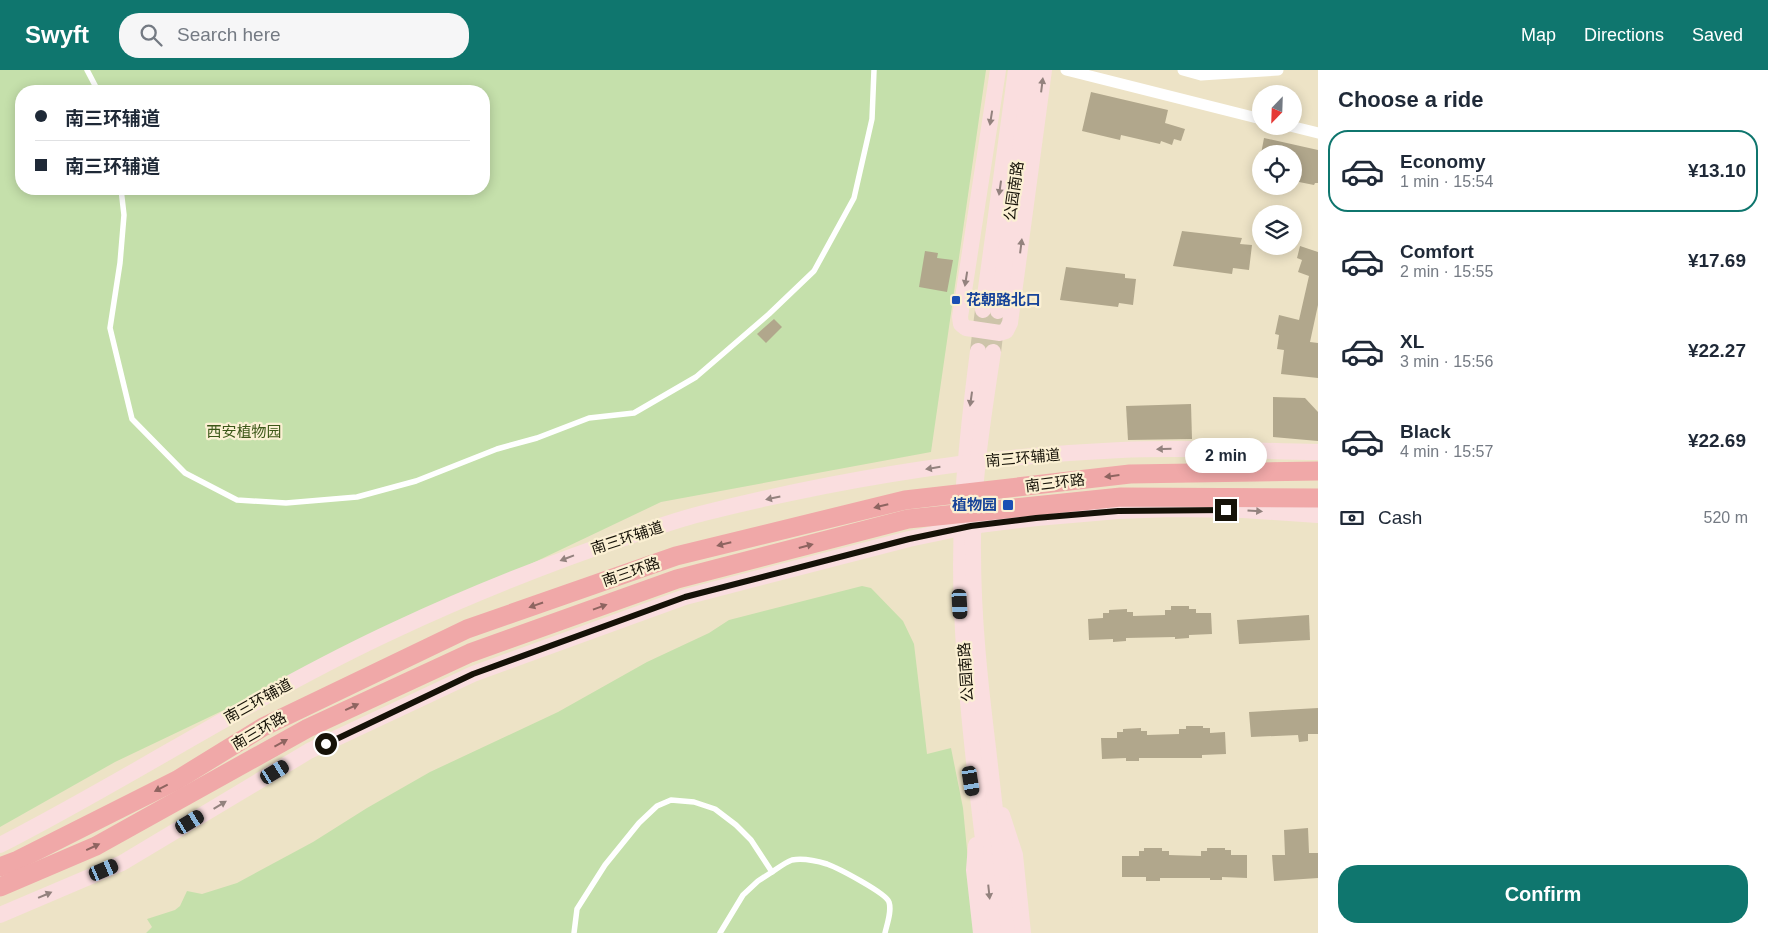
<!DOCTYPE html>
<meta charset="utf-8">
<style>
body{margin:0;font-family:Arial,"Noto Sans SC",sans-serif;background:#f6f6f7;color:#1f2937;height:100vh;display:flex;flex-direction:column;font-size:19px;white-space:nowrap}
*{box-sizing:border-box;margin:0}
p{font-size:16px;color:#747a83}
.icon{flex:none;width:28px;height:28px;fill:none;stroke:currentColor;stroke-width:2;stroke-linecap:round;stroke-linejoin:round}
.map{position:relative;flex:1;overflow:hidden}
.drawer{display:flex;flex-direction:column;background:#fff;width:450px}
.drawer>*{flex:none}
.banner{position:absolute;left:15px;top:15px;width:475px;height:110px;border-radius:20px;box-shadow:0 2px 12px #0003;display:grid;align-content:center;height:110px;padding:0 20px;background:#fff}
.needle{width:32px;rotate:203deg}
.buttons{position:absolute;left:1252px;top:15px;display:grid;gap:10px}
.buttons a{display:grid;place-items:center;width:50px;height:50px;border-radius:50%;background:#fff;box-shadow:0 2px 12px #0003;font-size:25px}
.end{position:absolute;width:22px;height:22px;margin:-11px;border:6px solid #161208;background:#fff;box-shadow:0 0 0 2px #fff}
.from{border-radius:50%}
.bubble{position:absolute;height:35px;border-radius:18px;background:#fff;box-shadow:0 2px 12px #0003;font-size:16px;font-weight:800;line-height:35px;text-align:center}
.car{position:absolute;width:15px;height:30px;margin:-15px -8px;border-radius:6px;box-shadow:0 0 4px 1px #0007;background:linear-gradient(#222 24%,#8ab4d8 0 40%,#222 0 76%,#8ab4d8 0 86%,#222 0)}
.banner b{display:flex;align-items:center;gap:18px;height:48px;font-size:19px}
.banner b+b{border-top:1px solid #e0e1e3}
.banner i{width:12px;height:12px;background:#1f2937}
ul{padding:0;list-style:none}
li{display:flex;align-items:center;gap:15px;height:82px;margin:0 10px 8px;padding:0 10px;border:2px solid transparent;border-radius:20px}
li div{flex:1}
li b{display:block;font-size:19px}
li em{font-style:normal;font-weight:800}
li.active{border-color:#0f766e}
li>.icon{width:45px;height:45px;stroke-width:1.5}
h2{padding:0 20px;font-size:22px;line-height:60px}
.pay{display:flex;align-items:center;gap:12px;height:55px;padding:0 20px;font-size:19px}
.pay p{margin-inline-start:auto}
.button{display:flex;gap:10px;margin-top:auto;padding:10px 20px}
.button a{flex:1;height:58px;border-radius:20px;background:#0f766e;color:#fff;font-size:20px;font-weight:800;line-height:58px;text-align:center}
header{display:flex;align-items:center;gap:30px;box-sizing:border-box;height:70px;padding:0 25px;background:#0f766e;color:#fff}
header strong{font-size:24px}
nav{display:flex;gap:28px;margin-inline-start:auto;font-size:18px}
.search{width:350px;height:45px;background:#f6f6f7;display:flex;align-items:center;gap:12px;box-sizing:border-box;padding:0 18px;border-radius:20px;color:#747a83;font-size:19px}
main{display:flex;flex:1;min-height:0}
.map>svg:first-child{display:block}
.green{fill:#c5e0ab;fill-rule:evenodd}
.building{fill:#b1a78c}
.lines{fill:none;stroke-linecap:round;stroke-linejoin:round}
.secondary-tunnel{stroke:#cdc4aa;stroke-width:16;stroke-dasharray:16 8;stroke-linecap:butt}
.service{stroke:#fff;stroke-width:5.5}
.minor{stroke:#fff;stroke-width:11}
.secondary{stroke:#fadedf;stroke-width:16}
.trunk{stroke:#f0a8a8;stroke-width:19}
.oneway{fill:#93827e}
.oneway2{fill:#8e6460}
.route{stroke:#161208;stroke-width:6}
.transit-dot{fill:#1a4fb4;stroke:#fbf0d3;stroke-width:2}
.labels{text-anchor:middle;stroke-width:4.5;stroke-linejoin:round;paint-order:stroke}
.street-label{font-size:15px;fill:#161208;stroke:#fbf0d3}
.transit-label{font-size:15px;font-weight:bold;fill:#164399;stroke:#fbf0d3;text-anchor:start}
.park-label{font-size:15px;fill:#3c5718;stroke:#fbf0d3}
</style>
<header>
<strong>Swyft</strong>
<div class="search"><svg class="icon" aria-label="search" viewBox="0 0 24 24"><circle cx="10" cy="10" r="6"/><path d="M15 15l6 6"/></svg>Search here</div>
<nav><a>Map</a><a>Directions</a><a>Saved</a></nav>
</header>
<main>
<div class="map">
<svg width="1318" height="863" viewBox="0 0 1318 863">
<rect width="100%" height="100%" fill="#ede3c6"/>
<g class="green">
<path d="M0,0h986l-55,382 -270,50 -546,260 -115,65zM21,21h463v98h-463z"/>
<path d="M862,516l9,2 32,33 11,23 13,110 24,-6 12,60 12,125h-829l6,-6 -5,-8 28,-9 5,-4 7,-15 15,3 35,-11 76,-41 54,-34 63,-36 128,-60 89,-50 62,-29 20,-13z"/>
</g>
<g class="building">
<path d="M1091,22l77,18 -3,13 20,6 -4,12 -7,-2 -2,6 -11,-4 -1,3 -39,-9 -1,5 -38,-9z"/>
<path d="M1264,68l54,12v33h-3l-1,2 -20,-4v-27h-33z"/>
<path d="M1182,161l60,7 -2,6 12,1 -3,25 -16,-2 -1,6 -59,-8z"/>
<path d="M1300,176l18,6v53l-8,37 8,1v35l-37,-4 3,-24 -7,-1 2,-14 -4,-1 4,-19 20,5 10,-44 -11,-4 4,-12 -5,-2z"/>
<path d="M925,181l13,2 -1,5 16,2 -6,32 -28,-5z"/>
<path d="M1066,197l59,7v4l11,1 -3,26 -14,-2 -1,4 -58,-7z"/>
<path d="M774,249l8,8 -16,16 -9,-9z"/>
<path d="M1273,327l32,1 13,14v29l-45,-4z"/>
<path d="M1191,334l1,35 -64,1 -2,-34z"/>
<path d="M1171,536h18v3h7v4h15l1,21 -23,1v3l-14,1v-2l-49,1v3l-13,1v-3l-24,1 -1,-21 15,-1v-5h6v-3l18,-1v3h6v4l32,-1v-5h6z"/>
<path d="M1309,545l1,25 -71,4 -2,-24z"/>
<path d="M1318,638v26h-10v7l-9,1 -1,-7 -47,2 -2,-25z"/>
<path d="M1186,656h17v2h7v5l15,-1 1,22 -24,1v3h-63v3h-13v-3l-24,1 -1,-21h16v-6h6v-3l18,-1v3h6v4l32,-1v-5h7z"/>
<path d="M1308,758l1,25h9v25l-44,3 -2,-26h13l-1,-25z"/>
<path d="M1144,778h18v3h7v4l32,1v-5h6v-3h18v2h6v5h16v23l-25,-1v3h-12v-2h-50v3h-14v-4h-24v-21h17v-5h5z"/>
</g>
<g class="lines">
<g class="secondary-tunnel">
<path d="M978,281l5,-41"/>
<path d="M993,282l5,-41"/>
</g>
<g class="service">
<path d="M87,0l11,21"/>
<path d="M121,119l3,26 -4,48 -10,65 22,91 53,54 52,27 49,3 71,-6 59,-16 81,-32 40,-11 52,-20 45,-5 62,-36 73,-63 45,-43 40,-73 18,-79 2,-49"/>
<path d="M574,863l3,-24 28,-44 34,-42 18,-17 14,-6 23,2 21,7 21,16 15,15 21,32c6,-4 14,-10 20,-12 11,-2 25,1 35,4 11,4 59,29 62,38 3,9 -2,22 -4,31"/>
<path d="M720,863l23,-38 15,-14 14,-9"/>
</g>
<g class="minor">
<path d="M1066,0l195,49"/>
<path d="M1183,0l18,5 77,-5"/>
<path d="M1290,56l28,7"/>
</g>
<g class="secondary">
<path d="M998,0l-38,247 1,7 5,4 34,5 6,-2 4,-8 34,-253"/>
<path d="M983,240l33,-240"/>
<path d="M998,241l33,-241"/>
<path d="M978,281c-11,86 -20,170 -16,257 4,109 20,217 32,325"/>
<path d="M993,282c-10,66 -21,133 -20,200 0,66 7,131 15,196 7,62 14,123 21,185"/>
<path d="M1002,745l13,40 8,78"/>
<path d="M0,775c133,-68 259,-152 395,-215 77,-36 155,-67 235,-94 25,-8 49,-17 74,-23 135,-34 278,-57 417,-63 66,-3 131,1 197,2"/>
<path d="M976,775l-2,25 7,63"/>
<path d="M0,845l122,-52 187,-112 164,-77 212,-77 224,-58 62,-13 66,-8 81,-7 55,-2 70,1 75,5"/>
</g>
<g class="trunk">
<path d="M0,797l18,-7 159,-80 86,-53 204,-98 209,-73 229,-56 225,-26 188,-3"/>
<path d="M0,817l96,-41 212,-118 162,-75 207,-74 231,-60 213,-22 197,1"/>
</g>
</g>
<defs><path id="oneway-solid" d="M-6-.8H1V-3.2L6.5 0L1 3.2V.8H-6Z" transform="scale(1.25)"/></defs>
<g class="oneway">
<use href="#oneway-solid" transform="translate(1042 15) rotate(-83)"/>
<use href="#oneway-solid" transform="translate(991 48) rotate(99)"/>
<use href="#oneway-solid" transform="translate(1000 118) rotate(98)"/>
<use href="#oneway-solid" transform="translate(1021 176) rotate(-83)"/>
<use href="#oneway-solid" transform="translate(966 209) rotate(99)"/>
<use href="#oneway-solid" transform="translate(971 329) rotate(98)"/>
<use href="#oneway-solid" transform="translate(1164 379) rotate(178)"/>
<use href="#oneway-solid" transform="translate(933 398) rotate(171)"/>
<use href="#oneway-solid" transform="translate(773 428) rotate(168)"/>
<use href="#oneway-solid" transform="translate(1255 441) rotate(4)"/>
<use href="#oneway-solid" transform="translate(567 488) rotate(159)"/>
<use href="#oneway-solid" transform="translate(220 735) rotate(-31)"/>
<use href="#oneway-solid" transform="translate(989 822) rotate(84)"/>
<use href="#oneway-solid" transform="translate(45 825) rotate(-23)"/>
</g>
<g class="oneway2">
<use href="#oneway-solid" transform="translate(1112 406) rotate(173)"/>
<use href="#oneway-solid" transform="translate(881 436) rotate(166)"/>
<use href="#oneway-solid" transform="translate(724 474) rotate(166)"/>
<use href="#oneway-solid" transform="translate(806 476) rotate(-15)"/>
<use href="#oneway-solid" transform="translate(536 535) rotate(161)"/>
<use href="#oneway-solid" transform="translate(600 537) rotate(-20)"/>
<use href="#oneway-solid" transform="translate(352 637) rotate(-25)"/>
<use href="#oneway-solid" transform="translate(281 673) rotate(-29)"/>
<use href="#oneway-solid" transform="translate(161 718) rotate(153)"/>
<use href="#oneway-solid" transform="translate(93 777) rotate(-25)"/>
</g>
<g class="lines">
<path class="route" d="M326,674l147,-70 212,-77 224,-58 62,-13 65,-8 82,-7 108,-1"/>
</g>
<g class="transit-dot">
<rect x="951" y="225" width="10" height="10" rx="2.5"/>
<rect x="1002" y="429" width="12" height="12" rx="2.5"/>
</g>
<g class="labels">
<g class="street-label">
<text transform="translate(1014 121) rotate(-82)" y="5">公园南路</text>
<text transform="translate(1023 388) rotate(-5)" y="5">南三环辅道</text>
<text transform="translate(1055 413) rotate(-7)" y="5">南三环路</text>
<text transform="translate(627 468) rotate(-18)" y="5">南三环辅道</text>
<text transform="translate(631 502) rotate(-19)" y="5">南三环路</text>
<text transform="translate(966 602) rotate(-94)" y="5">公园南路</text>
<text transform="translate(258 631) rotate(-29)" y="5">南三环辅道</text>
<text transform="translate(259 661) rotate(-30)" y="5">南三环路</text>
</g>
<g class="transit-label">
<text x="966" y="235">花朝路北口</text>
<text x="997" y="440" text-anchor="end">植物园</text>
</g>
<g class="park-label">
<text x="244" y="367">西安植物园</text>
</g>
</g>
</svg>
<div class="buttons">
<a><svg class="needle" viewBox="-14 -14 28 28"><path d="M0-13l5 13h-10z" fill="#e53935"/><path d="M0 13l5-13h-10z" fill="#747a83"/></svg></a>
<a><svg class="icon" aria-label="locate" viewBox="0 0 24 24"><circle cx="12" cy="12" r="6"/><path d="M12 2v4M12 18v4M2 12h4M18 12h4"/></svg></a>
<a><svg class="icon" aria-label="layers" viewBox="0 0 24 24"><path d="M12 4l9 5-9 5-9-5zM3 14l9 5 9-5"/></svg></a>
</div>
<i class="end from" style="left:326px;top:674px"></i>
<i class="end" style="left:1226px;top:440px"></i>
<div class="bubble" style="left:1185px;top:368px;width:82px">2 min</div>
<i class="car" style="left:960px;top:534px;rotate:177deg"></i>
<i class="car" style="left:275px;top:702px;rotate:59deg"></i>
<i class="car" style="left:971px;top:711px;rotate:171deg"></i>
<i class="car" style="left:190px;top:752px;rotate:59deg"></i>
<i class="car" style="left:104px;top:800px;rotate:67deg"></i>
<div class="banner">
<b><i class="from"></i>南三环辅道</b>
<b><i></i>南三环辅道</b>
</div>
</div>
<section class="drawer">
<h2>Choose a ride</h2>
<ul>
<li class="active"><svg class="icon" aria-label="car" viewBox="0 0 24 24"><path d="M5 17H2v-5l4-1 3-4h7l3 4 3 1v5h-3M9 17h6M6 11h13"/><circle cx="7" cy="17" r="2"/><circle cx="17" cy="17" r="2"/></svg><div><b>Economy</b><p>1 min · 15:54</p></div><em>¥13.10</em></li>
<li><svg class="icon" aria-label="car" viewBox="0 0 24 24"><path d="M5 17H2v-5l4-1 3-4h7l3 4 3 1v5h-3M9 17h6M6 11h13"/><circle cx="7" cy="17" r="2"/><circle cx="17" cy="17" r="2"/></svg><div><b>Comfort</b><p>2 min · 15:55</p></div><em>¥17.69</em></li>
<li><svg class="icon" aria-label="car" viewBox="0 0 24 24"><path d="M5 17H2v-5l4-1 3-4h7l3 4 3 1v5h-3M9 17h6M6 11h13"/><circle cx="7" cy="17" r="2"/><circle cx="17" cy="17" r="2"/></svg><div><b>XL</b><p>3 min · 15:56</p></div><em>¥22.27</em></li>
<li><svg class="icon" aria-label="car" viewBox="0 0 24 24"><path d="M5 17H2v-5l4-1 3-4h7l3 4 3 1v5h-3M9 17h6M6 11h13"/><circle cx="7" cy="17" r="2"/><circle cx="17" cy="17" r="2"/></svg><div><b>Black</b><p>4 min · 15:57</p></div><em>¥22.69</em></li>
</ul>
<div class="pay"><svg class="icon" aria-label="cash" viewBox="0 0 24 24"><path d="M3 7h18v10H3z"/><circle cx="12" cy="12" r="2"/></svg>Cash<p>520 m</p></div>
<div class="button"><a>Confirm</a></div>
</section>
</main>
